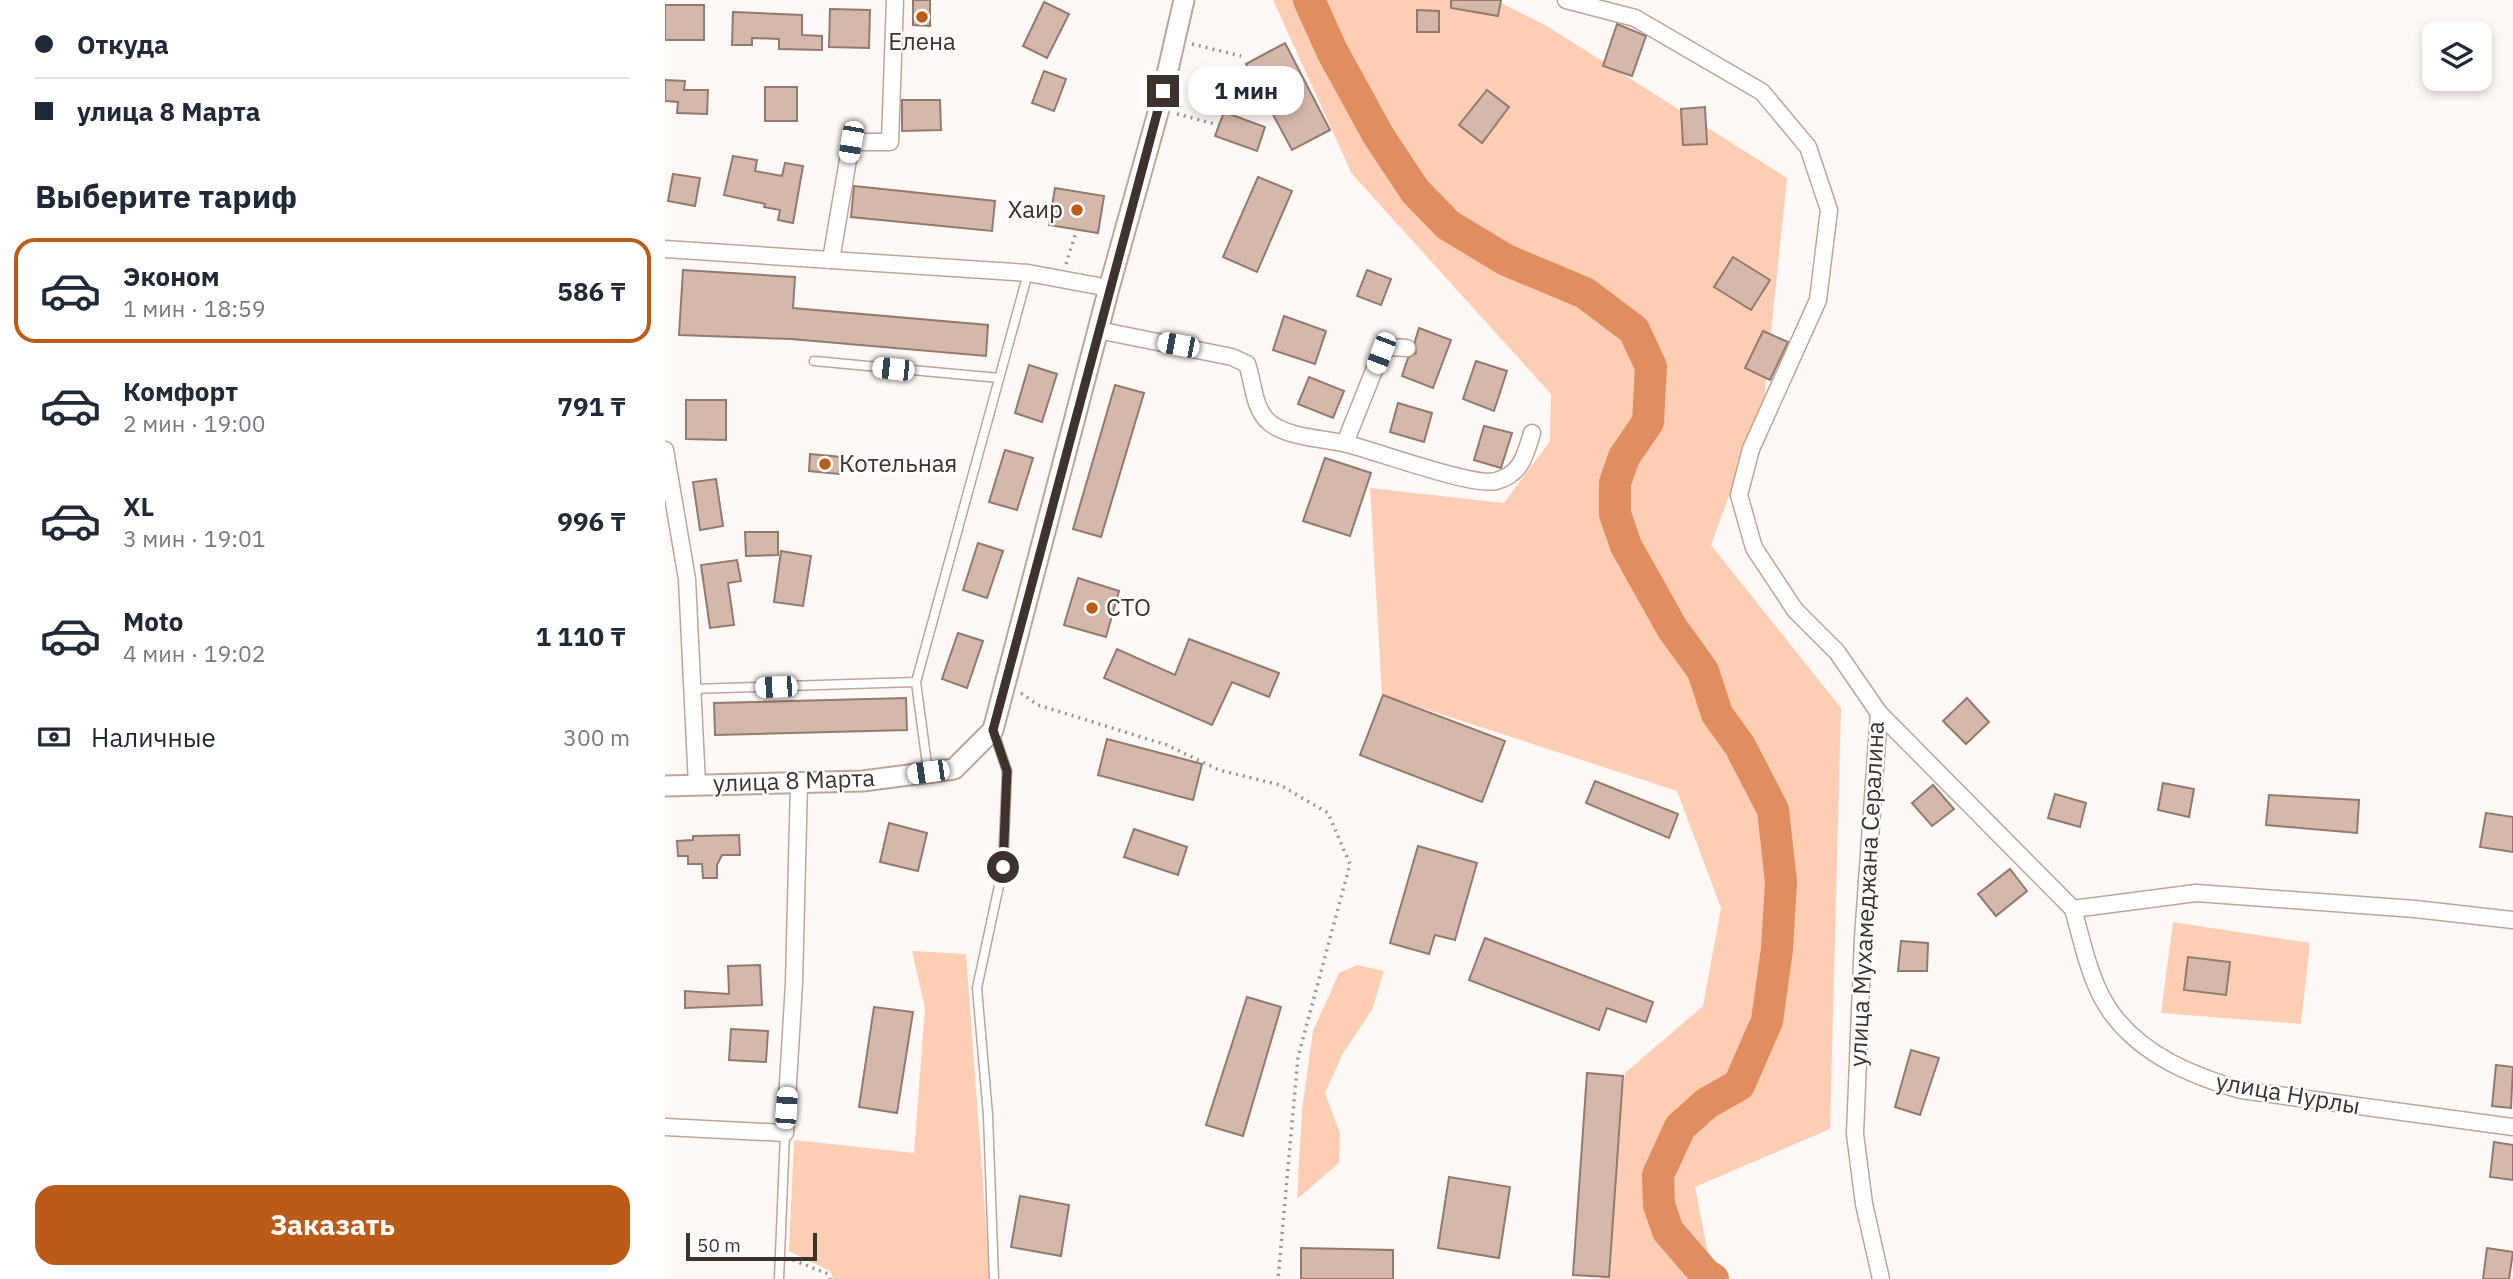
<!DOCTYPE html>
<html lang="ru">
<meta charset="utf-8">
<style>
body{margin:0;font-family:"IBM Plex Sans",sans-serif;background:#f2f2f3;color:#1f2937;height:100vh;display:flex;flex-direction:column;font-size:26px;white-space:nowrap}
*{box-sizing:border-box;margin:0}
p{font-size:23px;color:#747a83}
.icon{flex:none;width:38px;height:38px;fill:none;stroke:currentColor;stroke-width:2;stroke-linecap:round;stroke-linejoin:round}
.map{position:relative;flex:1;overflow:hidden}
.panel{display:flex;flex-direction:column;background:#fff;width:665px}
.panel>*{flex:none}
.banner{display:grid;align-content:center;height:154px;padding:0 35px;background:#fff}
.buttons{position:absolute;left:1757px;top:21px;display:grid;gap:14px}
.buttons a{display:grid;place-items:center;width:70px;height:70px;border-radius:14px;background:#fff;box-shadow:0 4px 10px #0003;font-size:35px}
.scale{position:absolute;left:21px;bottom:18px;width:131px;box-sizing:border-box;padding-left:7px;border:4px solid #3d332d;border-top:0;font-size:19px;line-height:24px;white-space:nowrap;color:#3d332d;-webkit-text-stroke:5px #fff;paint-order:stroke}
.end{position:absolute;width:32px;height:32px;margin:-16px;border:9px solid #3d332d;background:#fff;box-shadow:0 0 0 4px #fff}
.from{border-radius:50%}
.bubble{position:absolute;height:49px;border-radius:21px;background:#fff;box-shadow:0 4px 10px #0003;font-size:23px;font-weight:800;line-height:49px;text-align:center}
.car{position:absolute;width:21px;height:42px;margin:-21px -10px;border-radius:9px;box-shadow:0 0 5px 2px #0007;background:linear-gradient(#fff 24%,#345 0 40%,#fff 0 76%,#345 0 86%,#fff 0)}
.banner b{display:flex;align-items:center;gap:24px;height:66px;font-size:26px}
.banner b+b{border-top:2px solid #e0e1e3}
.banner i{width:18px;height:18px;background:#1f2937}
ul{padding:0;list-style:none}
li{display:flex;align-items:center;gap:21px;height:105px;margin:0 14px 10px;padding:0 21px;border:4px solid transparent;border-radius:21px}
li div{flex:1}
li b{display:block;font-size:26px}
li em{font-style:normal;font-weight:800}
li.on{border-color:#bb5b18}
li>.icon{width:63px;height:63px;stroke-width:1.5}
h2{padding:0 35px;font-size:32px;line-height:84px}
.pay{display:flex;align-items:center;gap:18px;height:77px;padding:0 35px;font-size:26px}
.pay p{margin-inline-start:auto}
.button{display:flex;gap:14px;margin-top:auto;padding:14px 35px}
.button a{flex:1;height:80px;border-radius:21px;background:#bb5b18;color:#fff;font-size:28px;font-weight:800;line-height:80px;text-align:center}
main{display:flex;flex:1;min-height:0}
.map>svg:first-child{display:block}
.green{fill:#feceb4}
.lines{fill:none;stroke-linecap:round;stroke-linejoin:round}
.river{stroke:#e08d5f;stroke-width:32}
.building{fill:#d4b9ab;stroke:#937a6d;stroke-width:2}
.service-casing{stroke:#c0a597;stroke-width:11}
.minor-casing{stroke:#c0a597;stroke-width:19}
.tertiary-casing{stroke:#c0a597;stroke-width:23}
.path{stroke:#9b948f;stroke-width:3.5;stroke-dasharray:2 5;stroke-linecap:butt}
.service{stroke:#fff;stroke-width:8}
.minor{stroke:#fff;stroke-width:16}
.tertiary{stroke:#fff;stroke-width:19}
.route{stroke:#3d332d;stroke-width:9}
.poi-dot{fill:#bb5b18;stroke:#fff;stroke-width:2.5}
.labels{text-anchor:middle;stroke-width:5;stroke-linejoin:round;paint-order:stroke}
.poi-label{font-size:24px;fill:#3d332d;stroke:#fff;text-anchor:start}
.street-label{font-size:24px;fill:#3d332d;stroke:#fff}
</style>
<main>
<section class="panel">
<div class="banner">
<b><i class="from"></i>Откуда</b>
<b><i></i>улица 8 Марта</b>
</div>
<h2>Выберите тариф</h2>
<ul>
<li class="on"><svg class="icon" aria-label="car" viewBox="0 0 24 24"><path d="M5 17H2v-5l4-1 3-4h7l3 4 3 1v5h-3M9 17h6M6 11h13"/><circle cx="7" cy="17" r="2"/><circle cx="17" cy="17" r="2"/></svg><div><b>Эконом</b><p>1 мин · 18:59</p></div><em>586 ₸</em></li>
<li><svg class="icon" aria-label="car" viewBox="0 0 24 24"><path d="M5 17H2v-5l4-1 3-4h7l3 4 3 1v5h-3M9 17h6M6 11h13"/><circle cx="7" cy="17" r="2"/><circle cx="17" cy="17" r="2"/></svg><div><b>Комфорт</b><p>2 мин · 19:00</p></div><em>791 ₸</em></li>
<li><svg class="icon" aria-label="car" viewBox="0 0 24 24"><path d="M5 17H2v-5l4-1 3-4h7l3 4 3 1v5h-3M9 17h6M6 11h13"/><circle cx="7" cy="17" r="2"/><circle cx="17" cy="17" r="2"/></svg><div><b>XL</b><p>3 мин · 19:01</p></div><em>996 ₸</em></li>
<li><svg class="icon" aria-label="car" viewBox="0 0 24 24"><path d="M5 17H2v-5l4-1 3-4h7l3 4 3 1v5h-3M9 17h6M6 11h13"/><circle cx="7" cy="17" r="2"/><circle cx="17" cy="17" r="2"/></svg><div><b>Moto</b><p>4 мин · 19:02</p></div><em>1 110 ₸</em></li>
</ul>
<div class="pay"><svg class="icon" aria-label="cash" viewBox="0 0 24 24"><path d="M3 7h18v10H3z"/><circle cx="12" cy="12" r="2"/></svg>Наличные<p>300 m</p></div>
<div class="button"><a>Заказать</a></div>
</section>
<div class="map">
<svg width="1848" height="1279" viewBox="0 0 1848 1279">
<rect width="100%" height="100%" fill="#fef9f6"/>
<g class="green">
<path d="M608,0h222l52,26 240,152 -23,223 -53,144 130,163 -11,421 -135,58 18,92h-112l-3,-5 27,-201 78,-67 18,-98 -44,-117 -295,-96 -12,-207 134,15 46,-62 1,-47 -199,-220z"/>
<path d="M1508,922l137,21 -9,81 -140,-11z"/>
<path d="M247,951l54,3 24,325h-157l-3,-8 -41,-20 5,-111 120,13 11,-145z"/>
<path d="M692,965l27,6 -12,39 -30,45 -17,38 15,40 -1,30 -42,36 5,-89 11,-79 26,-58z"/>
</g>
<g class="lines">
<path class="river" d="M644,0l23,51 46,84 37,56 33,34 58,35 79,33 49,37 17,37 -3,55 -24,35 -9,26v31l11,32 46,82 31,43 14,43 23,32 33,64 8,72 -4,67 -10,72 -28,64 -32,18 -27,24 -22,48 1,30 9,26 38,44 7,4"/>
</g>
<g class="building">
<path d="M248,0h17v26l-17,-1z"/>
<path d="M786,0h50l-3,16 -47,-8z"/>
<path d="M379,2l25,12 -22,44 -24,-12z"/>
<rect x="0" y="5" width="39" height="35"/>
<path d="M165,9l40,1 -1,38 -40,-1z"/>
<path d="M752,10l22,1v21h-22z"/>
<path d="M68,12l69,3v20l20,1v14l-43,-1v-10l-27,-1v7h-20z"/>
<path d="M952,24l29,12 -14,40 -29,-10z"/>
<path d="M620,43l45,87 -38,20 -46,-86z"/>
<path d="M379,71l22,8 -12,32 -22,-8z"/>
<path d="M0,80l20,1 -1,9h24l-1,24 -30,-1 1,-11 -13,-1z"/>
<rect x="100" y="87" width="32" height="34"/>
<path d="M822,90l22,17 -27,36 -23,-18z"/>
<path d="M237,100h38l1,30 -39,1z"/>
<path d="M1040,107l2,37 -24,1 -2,-36z"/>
<path d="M559,112l41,15 -8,24 -42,-15z"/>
<path d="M68,156l24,4 -2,11 27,5 3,-13 18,3 -10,57 -15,-3 2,-10 -16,-3 1,-3 -41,-9z"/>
<path d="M8,174l27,4 -5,28 -27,-5z"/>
<path d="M593,177l34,14 -35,81 -34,-15z"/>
<path d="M189,186l141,15 -3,30 -141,-14z"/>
<path d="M390,188l49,8 -6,37 -49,-8z"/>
<path d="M1068,257l37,23 -19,30 -37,-23z"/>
<path d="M18,270l112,7 -2,31 195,17 -2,31 -195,-17 -112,-4z"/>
<path d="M702,270l24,9 -10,26 -24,-9z"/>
<path d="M619,316l42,15 -11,33 -42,-14z"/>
<path d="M754,328l32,12 -18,48 -31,-12 6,-18 8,-5 -1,-12z"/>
<path d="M1098,331l25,11 -18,38 -25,-12z"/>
<path d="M811,361l31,10 -13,40 -31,-12z"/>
<path d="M364,365l28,9 -15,48 -27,-9z"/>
<path d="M644,377l35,14 -11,27 -35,-14z"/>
<path d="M450,385l29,8 -43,144 -28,-8z"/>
<path d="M21,400h40v40l-40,-1z"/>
<path d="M733,403l34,10 -8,29 -34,-10z"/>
<path d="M819,426l28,7 -11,35 -27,-8z"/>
<path d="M340,450l28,8 -16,52 -28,-8z"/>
<path d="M145,454l31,3 -2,17 -30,-3z"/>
<path d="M660,458l46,15 -21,63 -47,-15z"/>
<path d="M51,479l7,47 -23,4 -7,-48z"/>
<path d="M80,532h33v23l-32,1z"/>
<path d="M313,543l25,8 -16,47 -24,-8z"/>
<path d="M116,551l30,5 -8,50 -29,-4z"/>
<path d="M72,560l4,21 -13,2 6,42 -24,3 -9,-63z"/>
<path d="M413,578l41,13 -13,46 -42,-12z"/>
<path d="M293,633l25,8 -16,47 -25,-9z"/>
<path d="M524,639l90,34 -10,24 -37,-15 -20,43 -108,-47 13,-29 58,26z"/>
<path d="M718,695l122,46 -23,61 -122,-47z"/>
<path d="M241,698l1,32 -192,5 -1,-32z"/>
<path d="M1302,698l22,24 -23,22 -23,-23z"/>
<path d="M442,739l95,25 -9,36 -95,-25z"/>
<path d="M930,781l83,33 -9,24 -83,-35z"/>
<path d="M1498,783l31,6 -5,28 -31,-7z"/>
<path d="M1268,785l21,24 -22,17 -20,-23z"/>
<path d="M1390,794l31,9 -6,24 -32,-9z"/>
<path d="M1604,795l90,5 -2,33 -91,-8z"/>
<path d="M1821,813l27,4v35l-33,-5z"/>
<path d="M224,823l38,10 -9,38 -38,-9z"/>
<path d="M469,829l53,18 -9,28 -54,-18z"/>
<path d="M74,835l1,20h-18l-5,10v13h-14l-1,-14h-14v-8h-10l-1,-15 16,-1v-4z"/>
<path d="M753,846l59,17 -22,77 -20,-5 -6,19 -39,-11z"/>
<path d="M1345,869l17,22 -31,25 -18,-22z"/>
<path d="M820,938l168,64 -7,20 -39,-14 -8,22 -130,-50z"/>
<path d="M1236,941l27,2 -1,28h-29z"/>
<path d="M1523,957l42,5 -4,33 -42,-5z"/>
<path d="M95,965l2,40 -77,3v-17l44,3 -1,-28z"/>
<path d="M582,997l34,10 -38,129 -37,-11z"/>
<path d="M209,1007l39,5 -16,101 -38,-6z"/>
<path d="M66,1029l37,2 -2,31 -37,-2z"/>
<path d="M1246,1050l28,8 -19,57 -25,-8z"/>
<path d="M1831,1065l17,2 -2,41 -19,-2z"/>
<path d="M922,1073l36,3 -14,201 -36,-2z"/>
<path d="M1829,1142l19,3v35l-23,-3z"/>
<path d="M784,1177l61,10 -11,71 -61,-10z"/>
<path d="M355,1196l49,9 -8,51 -50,-9z"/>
<path d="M636,1248l92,2v29h-92z"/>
<path d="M1822,1248l26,4 -4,27h-26z"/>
</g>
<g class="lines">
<g class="service-casing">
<g id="service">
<path d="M149,361l185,17"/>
<path d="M27,689l224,-7"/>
<path d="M329,732l13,39 -4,96 -26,121 11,127 6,164"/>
<path d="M263,772l-12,-90 112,-409"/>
<path d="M114,1279l6,-146"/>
</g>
</g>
<g class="minor-casing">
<g id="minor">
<path d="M901,0l69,18 127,74 46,55 21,63 -11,90 -67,149 -12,46 15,53 41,62 42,42 42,61 -16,225 -8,196 9,70 17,75"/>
<path d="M0,249l363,24 81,15"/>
<path d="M166,260l20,-118h39l5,-142"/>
<path d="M433,330l134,27 15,7c7,20 6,45 23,59 19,15 53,15 77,21 29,7 126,43 149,37 26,-7 29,-26 36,-48"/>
<path d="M680,443l36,-90 8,-6 18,1"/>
<path d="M0,450l22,129 10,206"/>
<path d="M1214,713l194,196 123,-16 219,16 98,11"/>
<path d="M1408,909c10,34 17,76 40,106 31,41 80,61 128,75l272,37"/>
<path d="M0,1127l120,6 9,-150 5,-200"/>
</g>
</g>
<g class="tertiary-casing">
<path id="tertiary" d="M0,786l198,-5 91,-12 39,-39 116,-442 50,-179 25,-109"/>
</g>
<g class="path">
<path d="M527,44l49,12"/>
<path d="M512,114l42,11"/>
<path d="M401,264l11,-35"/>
<path d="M356,693l17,12 129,40 52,25 61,15 48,28 22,51 -52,193 -20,222"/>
<path d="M128,1260l35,14 2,5"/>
</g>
<use href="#service" class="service"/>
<use href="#minor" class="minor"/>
<use href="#tertiary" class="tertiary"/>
</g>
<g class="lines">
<path class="route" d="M338,867l4,-96 -14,-41 170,-639"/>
</g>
<g class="poi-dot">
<circle cx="257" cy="17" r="7"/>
<circle cx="412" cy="210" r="7"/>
<circle cx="160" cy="464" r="7"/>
<circle cx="427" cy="608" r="7"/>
</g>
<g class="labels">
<g class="poi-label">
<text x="257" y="50" text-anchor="middle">Елена</text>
<text x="398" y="218" text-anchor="end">Хаир</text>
<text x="174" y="472">Котельная</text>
<text x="441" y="616">СТО</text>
</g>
<g class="street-label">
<text transform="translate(129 781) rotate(-2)" y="8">улица 8 Марта</text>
<text transform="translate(1202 894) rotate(-87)" y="8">улица Мухамеджана Сералина</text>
<text transform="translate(1623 1094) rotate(10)" y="8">улица Нурлы</text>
</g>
</g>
</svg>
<div class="buttons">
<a><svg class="icon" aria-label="layers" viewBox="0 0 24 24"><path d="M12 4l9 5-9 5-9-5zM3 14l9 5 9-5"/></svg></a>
</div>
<div class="scale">50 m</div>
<i class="end from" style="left:338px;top:867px"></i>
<i class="end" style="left:498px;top:91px"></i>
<div class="bubble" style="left:523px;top:66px;width:116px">1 мин</div>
<i class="car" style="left:186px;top:142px;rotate:190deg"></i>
<i class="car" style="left:513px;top:345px;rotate:281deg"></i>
<i class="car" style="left:716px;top:353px;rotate:201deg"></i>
<i class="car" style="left:228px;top:369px;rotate:276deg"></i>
<i class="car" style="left:111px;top:687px;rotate:268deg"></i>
<i class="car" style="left:263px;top:772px;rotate:262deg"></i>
<i class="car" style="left:121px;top:1108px;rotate:4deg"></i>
</div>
</main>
